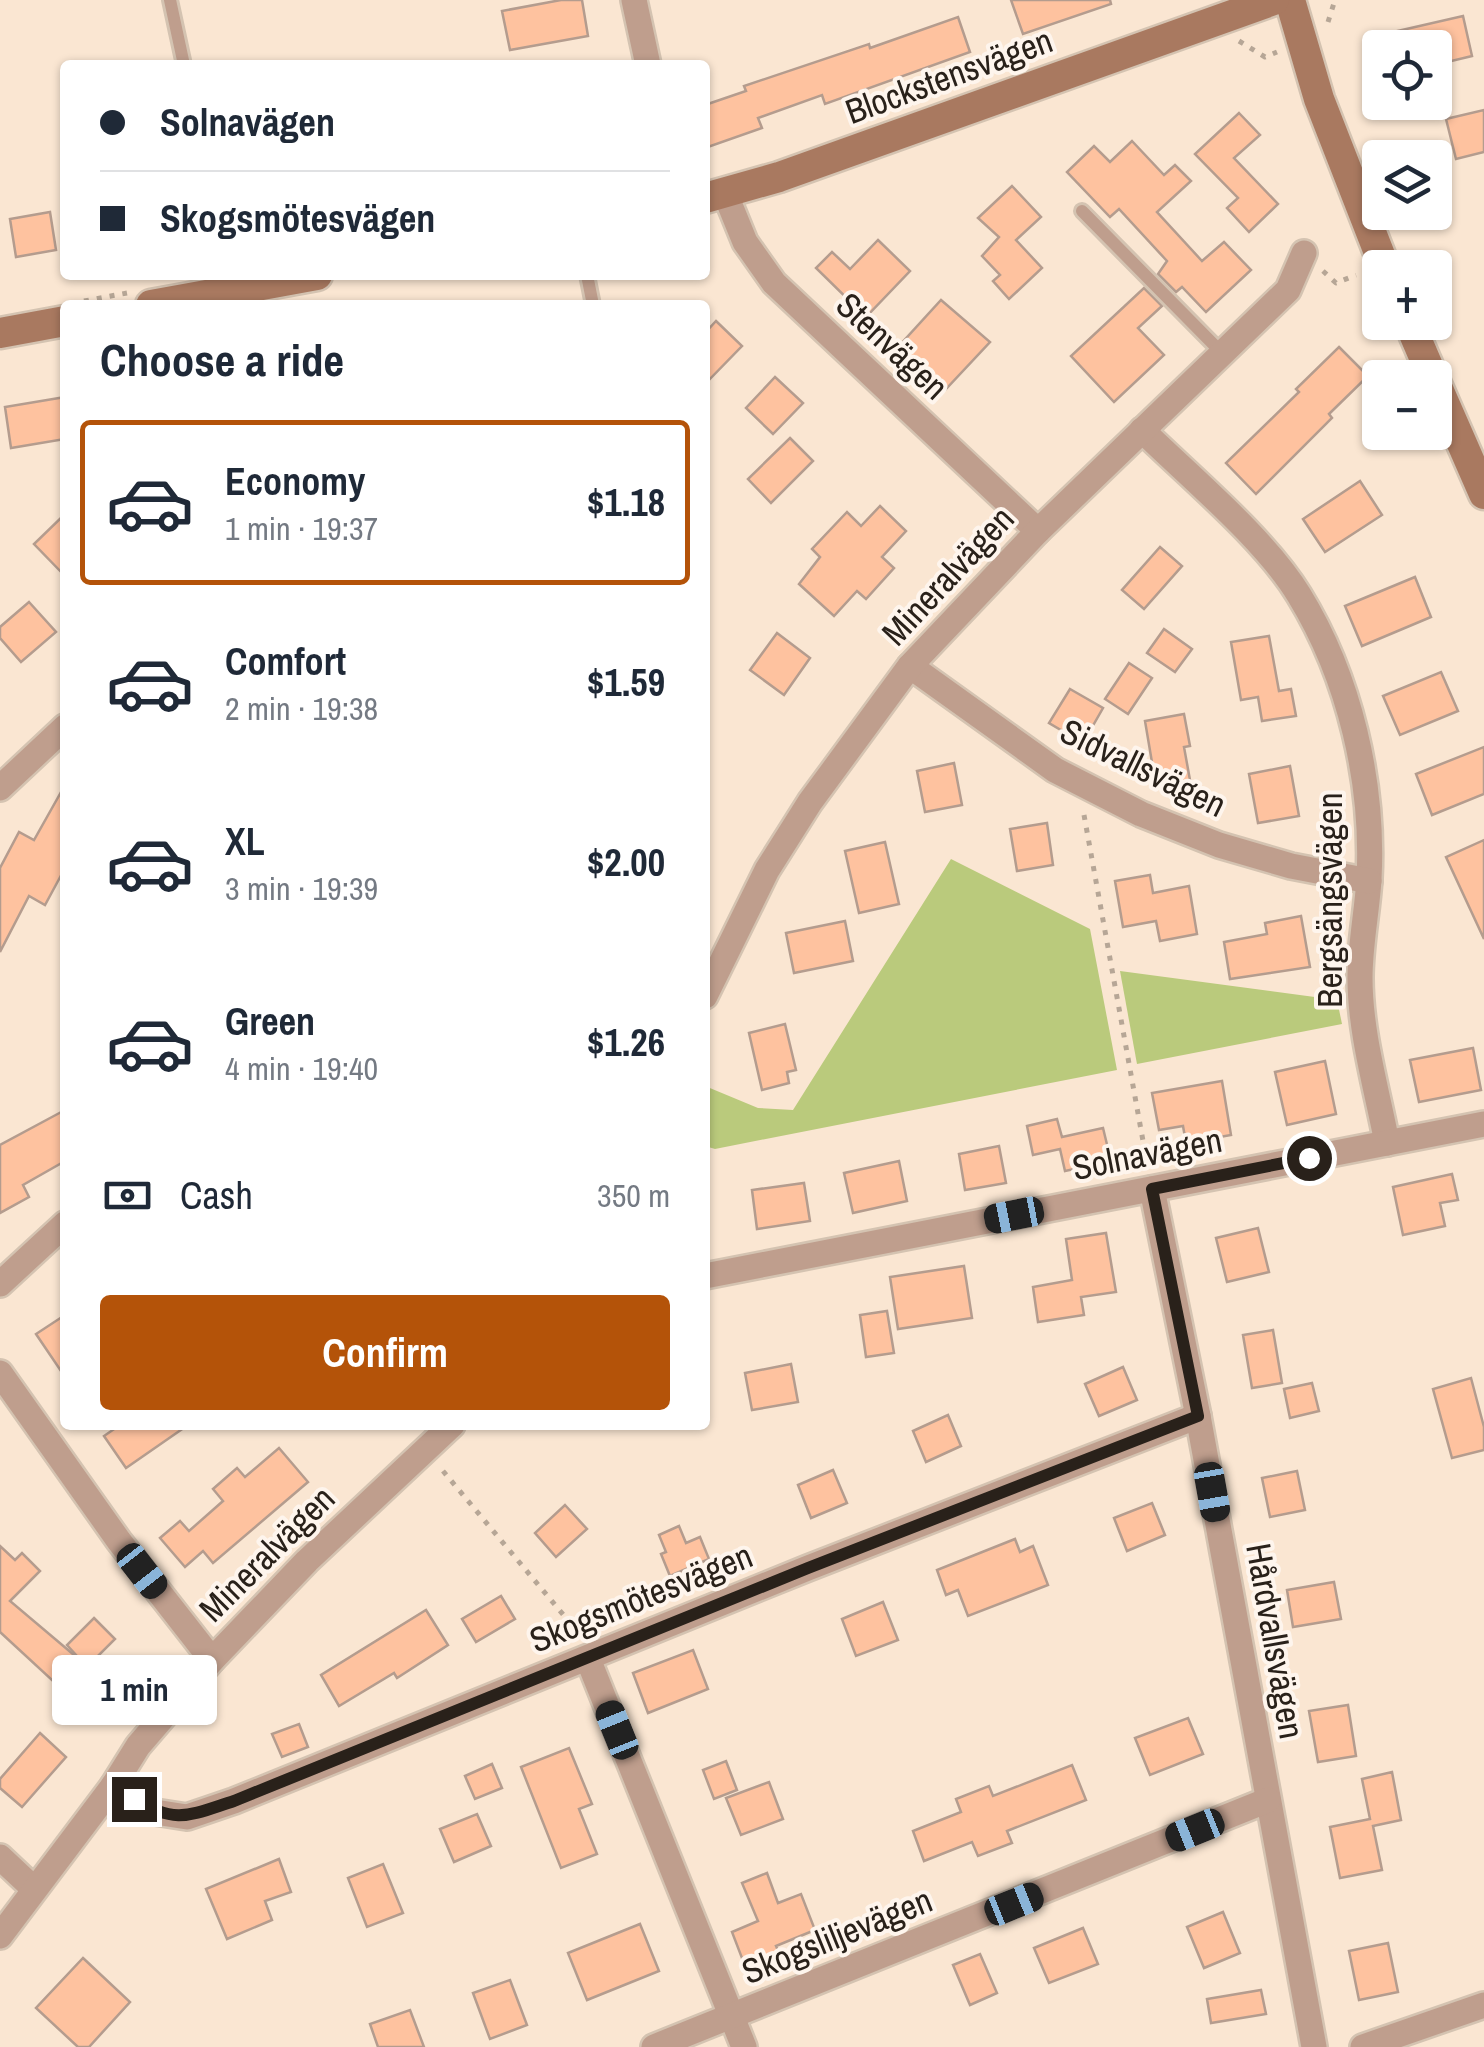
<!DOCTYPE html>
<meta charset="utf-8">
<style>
body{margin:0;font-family:"Archivo Narrow",sans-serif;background:#f2f2f3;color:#1f2937;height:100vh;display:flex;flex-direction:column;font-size:38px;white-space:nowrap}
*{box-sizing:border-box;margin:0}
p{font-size:32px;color:#747a83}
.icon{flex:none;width:55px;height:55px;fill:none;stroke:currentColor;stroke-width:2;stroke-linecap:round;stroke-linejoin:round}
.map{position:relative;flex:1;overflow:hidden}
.details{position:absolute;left:60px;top:300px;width:650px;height:1130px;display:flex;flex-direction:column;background:#fff;border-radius:10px;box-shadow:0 2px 8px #0004}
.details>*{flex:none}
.top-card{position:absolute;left:60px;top:60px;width:650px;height:220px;border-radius:10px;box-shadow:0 2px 8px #0004;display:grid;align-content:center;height:220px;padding:0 40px;background:#fff}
.tools{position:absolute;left:1362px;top:30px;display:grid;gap:20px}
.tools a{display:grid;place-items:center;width:90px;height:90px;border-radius:10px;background:#fff;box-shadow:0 2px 8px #0004;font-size:50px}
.end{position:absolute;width:45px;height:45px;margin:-22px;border:12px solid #29211a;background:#fff;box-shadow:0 0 0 5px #fff}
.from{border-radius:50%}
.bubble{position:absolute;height:70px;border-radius:10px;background:#fff;box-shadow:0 2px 8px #0004;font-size:32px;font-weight:700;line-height:70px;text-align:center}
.car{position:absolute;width:30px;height:60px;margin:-30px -15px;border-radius:12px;box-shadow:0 0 8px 2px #0007;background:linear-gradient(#222 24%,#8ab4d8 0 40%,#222 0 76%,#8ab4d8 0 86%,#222 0)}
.top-card b{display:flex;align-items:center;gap:35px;height:95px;font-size:38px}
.top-card b+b{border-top:2px solid #e0e1e3}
.top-card i{width:25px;height:25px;background:#1f2937}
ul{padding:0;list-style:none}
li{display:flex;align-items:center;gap:30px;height:165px;margin:0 20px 15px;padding:0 20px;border:5px solid transparent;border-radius:10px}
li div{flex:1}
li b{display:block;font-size:38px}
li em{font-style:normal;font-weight:700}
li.active{border-color:#b45309}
li>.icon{width:90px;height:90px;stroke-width:1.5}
h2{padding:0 40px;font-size:45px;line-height:120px}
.pay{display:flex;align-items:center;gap:25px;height:110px;padding:0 40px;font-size:38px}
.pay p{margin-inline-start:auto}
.action{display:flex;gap:20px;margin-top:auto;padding:20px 40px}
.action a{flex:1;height:115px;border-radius:10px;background:#b45309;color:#fff;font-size:40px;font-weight:700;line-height:115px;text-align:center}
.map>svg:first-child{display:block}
.green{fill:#baca7c}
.building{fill:#fec29f;stroke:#b49c8e;stroke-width:2.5}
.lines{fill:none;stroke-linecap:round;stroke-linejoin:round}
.lane-casing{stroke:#d4c3b1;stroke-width:18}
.street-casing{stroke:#d4c3b1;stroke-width:30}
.secondary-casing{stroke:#d4c3b1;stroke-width:35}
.path{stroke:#b6a696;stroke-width:5;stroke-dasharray:5 8;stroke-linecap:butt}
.lane{stroke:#bf9e8d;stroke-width:12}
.street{stroke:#bf9e8d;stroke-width:25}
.secondary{stroke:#a97960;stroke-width:30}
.route{stroke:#29211a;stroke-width:12}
.labels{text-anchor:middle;stroke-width:8;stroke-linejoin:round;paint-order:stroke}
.street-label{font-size:35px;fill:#29211a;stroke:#fef5ed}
</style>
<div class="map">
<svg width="1484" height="2047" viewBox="0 0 1484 2047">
<rect width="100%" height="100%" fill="#fae6d2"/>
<g class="green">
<path d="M951,859l139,70 27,141 -402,79 -10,-3v-60l53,22 35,2z"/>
<path d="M1120,971l217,29 5,24 -205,40z"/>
</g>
<g class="building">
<path d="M561,0h21l6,36 -78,14 -8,-39z"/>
<path d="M1011,0h99l1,4 -88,30z"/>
<path d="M1463,16l9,40 -37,9v-17h-67l-1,-10z"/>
<path d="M958,17l12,35 -145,52 -3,-9 -64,23 4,10 -57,20v-43l41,-14 -2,-5 125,-42 1,4z"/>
<path d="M1484,110v42l-28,7 -10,-40z"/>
<path d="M1239,113l21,22 -26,23 44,46 -29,28 -22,-24 11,-10 -43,-44z"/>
<path d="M1132,141l32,34 11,-10 16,16 -34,31 45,49 22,-19 27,28 -45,42 -24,-25 -6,5 -18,-18 9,-13 -48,-52 -9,8 -43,-45 27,-26 16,16z"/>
<path d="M1012,186l29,31 -25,23 26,28 -33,31 -16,-18 7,-6 -18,-19 17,-19 -21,-19z"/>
<path d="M50,212l6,38 -40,7 -6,-38z"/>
<path d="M878,240l32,31 -44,46 -50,-49 16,-16 18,17z"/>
<path d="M1144,288l18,18 -24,22 26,27 -50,47 -43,-46z"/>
<path d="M941,300l49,42 -44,47 -47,-43z"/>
<path d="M716,321l26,25 -37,38v-51z"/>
<path d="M1339,347l29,29 -39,38 3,4 -76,76 -30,-31 73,-71 -3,-3z"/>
<path d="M775,377l28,26 -30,31 -27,-26z"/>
<path d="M65,397v42l-54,9 -6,-41z"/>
<path d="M790,438l23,23 -42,42 -23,-24z"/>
<path d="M1360,481l22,34 -57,37 -22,-33z"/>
<path d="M880,506l26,25 -24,26 12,11 -28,31 -9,-8 -23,25 -35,-32 21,-27 -8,-8 35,-37 14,14z"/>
<path d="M65,514v62l-31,-32z"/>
<path d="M1160,547l22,19 -38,43 -22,-19z"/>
<path d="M1415,577l16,40 -69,29 -17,-40z"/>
<path d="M29,602l27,30 -35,30 -21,-24v-11z"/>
<path d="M1164,629l28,20 -17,23 -28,-19z"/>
<path d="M777,633l33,25 -26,37 -34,-25z"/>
<path d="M1269,636l10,55 12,-2 5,27 -34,5 -4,-24 -17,3 -10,-58z"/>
<path d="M1129,663l23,15 -24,36 -23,-15z"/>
<path d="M1441,672l17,39 -58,24 -17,-39z"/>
<path d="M1070,689l33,19 -20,35 -34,-20z"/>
<path d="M1184,714l6,32 -6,1 6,33 -34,6 -11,-65z"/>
<path d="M1484,747v47l-52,21 -16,-41z"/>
<path d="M954,763l8,42 -37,7 -8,-41z"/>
<path d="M1290,766l9,50 -41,7 -9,-49z"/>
<path d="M65,785v83l-20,37 -16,-9 -29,56v-84l19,-36 15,8z"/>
<path d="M1047,823l6,42 -36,6 -7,-42z"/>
<path d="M1484,840v99l-38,-82z"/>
<path d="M885,842l14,62 -40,9 -14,-62z"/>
<path d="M1150,875l3,18 36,-7 8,48 -37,7 -4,-20 -33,6 -8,-46z"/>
<path d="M1301,916l9,51 -80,12 -6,-37 43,-8 -2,-11z"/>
<path d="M845,921l8,40 -59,12 -8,-40z"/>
<path d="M785,1024l11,46 -9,2 2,11 -27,7 -13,-57z"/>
<path d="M1473,1048l8,42 -62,12 -9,-42z"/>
<path d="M1325,1061l11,53 -49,11 -12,-53z"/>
<path d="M1222,1081l9,54 -45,8 -3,-17 -24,4 -7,-37z"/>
<path d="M65,1110v51l-42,24 6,12 -29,16v-68z"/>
<path d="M1057,1119l5,18 41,-9 8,33 -46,10 -5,-22 -27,6 -6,-29z"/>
<path d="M999,1146l7,37 -41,7 -6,-36z"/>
<path d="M899,1161l8,40 -54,12 -9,-40z"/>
<path d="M1452,1174l6,26 -18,3 5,23 -42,9 -10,-48z"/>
<path d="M804,1183l6,38 -53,8 -5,-39z"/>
<path d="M1258,1228l11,44 -42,10 -11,-44z"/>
<path d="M1106,1233l10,59 -35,5 3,18 -46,7 -5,-35 39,-7 -6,-41z"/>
<path d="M964,1266l8,52 -74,11 -8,-52z"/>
<path d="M887,1311l7,42 -28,4 -6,-42z"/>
<path d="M65,1315v62l-29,-43z"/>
<path d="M1273,1330l9,53 -30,5 -9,-53z"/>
<path d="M791,1364l7,38 -46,8 -7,-37z"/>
<path d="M1123,1367l14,33 -38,16 -14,-32z"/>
<path d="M1471,1378l13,49v23l-32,8 -19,-69z"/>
<path d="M1312,1383l7,28 -29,7 -6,-29z"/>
<path d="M948,1415l13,31 -35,16 -13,-31z"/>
<path d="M120,1425h68l-62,43 -22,-32z"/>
<path d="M279,1448l29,34 -95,81 -10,-12 -18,16 -25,-29 20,-17 9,10 34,-30 -10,-12 24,-21 8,9z"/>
<path d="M833,1470l14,33 -36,15 -13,-33z"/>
<path d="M1297,1471l8,39 -35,7 -8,-39z"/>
<path d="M1152,1503l13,32 -38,16 -13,-33z"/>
<path d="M565,1505l22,24 -31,28 -21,-24z"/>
<path d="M679,1526l7,17 14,-6 9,22 -39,17 -9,-22 5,-2 -7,-17z"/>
<path d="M1015,1539l5,13 13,-6 15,39 -80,31 -10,-26 -12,5 -9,-25z"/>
<path d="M0,1546l15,14 7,-7 18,18 -30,30 64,54 -21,26 -53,-49z"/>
<path d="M1334,1582l7,37 -48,8 -6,-37z"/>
<path d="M501,1596l14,23 -39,23 -14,-23z"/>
<path d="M883,1602l15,38 -42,16 -14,-37z"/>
<path d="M426,1610l22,35 -51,33 -3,-5 -55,33 -18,-31z"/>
<path d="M94,1618l21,21 -28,28 -20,-22z"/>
<path d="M693,1650l15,39 -60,24 -15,-40z"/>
<path d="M1348,1705l8,51 -38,6 -9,-51z"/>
<path d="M1188,1718l15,36 -53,21 -15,-37z"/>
<path d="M299,1724l9,23 -26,10 -10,-23z"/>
<path d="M40,1733l26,24 -44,50 -22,-19v-9z"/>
<path d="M569,1748l23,56 -13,5 18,45 -36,14 -40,-101z"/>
<path d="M726,1761l11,29 -23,9 -11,-29z"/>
<path d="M492,1764l10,24 -27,11 -10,-23z"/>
<path d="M1072,1765l14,35 -79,31 5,12 -34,13 -6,-14 -48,19 -11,-30 48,-19 -5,-13 33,-13 4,10z"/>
<path d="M1392,1772l9,48 -28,6 9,44 -42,8 -10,-51 40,-8 -8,-40z"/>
<path d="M769,1782l14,37 -42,16 -15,-37z"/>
<path d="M477,1814l14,32 -37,16 -14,-33z"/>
<path d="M279,1859l12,33 -26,9 7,19 -45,19 -21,-50z"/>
<path d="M383,1864l20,49 -36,14 -19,-49z"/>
<path d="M767,1873l11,30 23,-9 14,36 -39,16 3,7 -34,13 -13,-34 26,-11 -16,-38z"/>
<path d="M1223,1912l17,41 -36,15 -17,-41z"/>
<path d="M640,1924l19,47 -72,29 -19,-47z"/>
<path d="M1083,1928l15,36 -49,19 -15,-35z"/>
<path d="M1388,1943l10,49 -39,8 -10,-49z"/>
<path d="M980,1954l17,39 -27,12 -17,-40z"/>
<path d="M83,1958l47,44 -41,45h-11l-42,-39z"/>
<path d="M510,1980l17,45 -37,14 -17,-46z"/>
<path d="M1261,1990l5,24 -55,9 -4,-24z"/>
<path d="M410,2010l14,37h-46l-8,-23z"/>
</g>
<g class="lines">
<g class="lane-casing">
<g id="lane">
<path d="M170,0l14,65"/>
<path d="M1082,211l140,142"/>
<path d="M587,275l6,30"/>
</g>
</g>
<g class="street-casing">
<g id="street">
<path d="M634,0l14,65"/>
<path d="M725,193l20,49 29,41 264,248"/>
<path d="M1142,430c48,47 123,109 157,165 51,83 75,188 70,284 -2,33 -9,66 -9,99 0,55 17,112 27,165"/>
<path d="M910,666l145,104 86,44 78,31 72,21 78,15"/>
<path d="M0,788l65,-61"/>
<path d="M705,996l62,-126 43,-68 100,-136 128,-135 250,-241 16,-37"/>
<path d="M1152,1189l46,227 116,631"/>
<path d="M705,1276l779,-152"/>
<path d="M0,1284l65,-60"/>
<path d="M0,1373l119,168 93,119"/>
<path d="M588,1659l156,388"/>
<path d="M113,1786l42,26 32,5 47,-16 574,-233 390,-152"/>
<path d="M0,1857l33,31"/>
<path d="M0,1936l113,-150 25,-40 74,-86 95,-99 145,-136"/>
<path d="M654,2047l614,-247"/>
<path d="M1363,2047l121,-42"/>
</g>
</g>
<g class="secondary-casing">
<g id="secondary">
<path d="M1290,0l29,99 66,169"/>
<path d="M705,198l74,-21 495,-177"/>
<path d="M151,305l166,-30"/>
<path d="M1409,322l24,56"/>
<path d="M0,333l65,-12"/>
<path d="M1435,382l49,112"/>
</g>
</g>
<g class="path">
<path d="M1328,22l7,-22"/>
<path d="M1239,41l26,16 12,-5"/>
<path d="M1323,271l13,12 20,-8"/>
<path d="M84,301l43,-8"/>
<path d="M1084,815l63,348"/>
<path d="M443,1471l123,147 9,15"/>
</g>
<use href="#lane" class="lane"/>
<use href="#street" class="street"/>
<use href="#secondary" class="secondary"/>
</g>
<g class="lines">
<path class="route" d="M134,1799c42,26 56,16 100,2l574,-233 390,-152 -46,-227 157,-31"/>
</g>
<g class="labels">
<g class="street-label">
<text transform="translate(949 76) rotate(-20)" y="12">Blockstensvägen</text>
<text transform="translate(892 346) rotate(43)" y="12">Stenvägen</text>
<text transform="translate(948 576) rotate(-47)" y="12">Mineralvägen</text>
<text transform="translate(1143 768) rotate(26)" y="12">Sidvallsvägen</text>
<text transform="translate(1330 900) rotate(-90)" y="12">Bergsängsvägen</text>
<text transform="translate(1147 1154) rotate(-11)" y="12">Solnavägen</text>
<text transform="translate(267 1554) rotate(-45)" y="12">Mineralvägen</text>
<text transform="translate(641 1598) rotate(-22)" y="12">Skogsmötesvägen</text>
<text transform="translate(1275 1641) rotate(80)" y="12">Hårdvallsvägen</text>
<text transform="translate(837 1936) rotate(-22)" y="12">Skogsliljevägen</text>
</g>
</g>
</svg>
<div class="tools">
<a><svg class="icon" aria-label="locate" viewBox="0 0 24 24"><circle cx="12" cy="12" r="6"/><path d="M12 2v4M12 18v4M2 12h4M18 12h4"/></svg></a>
<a><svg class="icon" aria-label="layers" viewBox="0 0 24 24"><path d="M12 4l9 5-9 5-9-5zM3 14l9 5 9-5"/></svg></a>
<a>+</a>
<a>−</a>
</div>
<i class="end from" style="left:1309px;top:1158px"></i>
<i class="end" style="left:134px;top:1799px"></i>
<div class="bubble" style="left:52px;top:1655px;width:165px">1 min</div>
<i class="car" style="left:1014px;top:1215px;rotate:259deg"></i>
<i class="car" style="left:1212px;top:1492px;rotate:170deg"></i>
<i class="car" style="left:142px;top:1571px;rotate:142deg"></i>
<i class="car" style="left:617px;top:1730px;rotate:338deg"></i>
<i class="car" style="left:1195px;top:1830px;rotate:248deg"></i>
<i class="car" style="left:1014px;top:1904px;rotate:68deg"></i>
<div class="top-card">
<b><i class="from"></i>Solnavägen</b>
<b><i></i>Skogsmötesvägen</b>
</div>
<section class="details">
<h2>Choose a ride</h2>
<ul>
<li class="active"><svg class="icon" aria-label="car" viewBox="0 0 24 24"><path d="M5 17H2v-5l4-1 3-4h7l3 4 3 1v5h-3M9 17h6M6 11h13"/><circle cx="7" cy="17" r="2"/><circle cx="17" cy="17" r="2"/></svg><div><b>Economy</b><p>1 min · 19:37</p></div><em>$1.18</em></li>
<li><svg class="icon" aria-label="car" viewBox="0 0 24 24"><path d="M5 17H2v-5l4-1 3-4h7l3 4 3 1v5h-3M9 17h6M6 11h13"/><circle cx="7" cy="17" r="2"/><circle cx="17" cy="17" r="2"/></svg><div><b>Comfort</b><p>2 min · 19:38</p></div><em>$1.59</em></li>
<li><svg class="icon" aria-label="car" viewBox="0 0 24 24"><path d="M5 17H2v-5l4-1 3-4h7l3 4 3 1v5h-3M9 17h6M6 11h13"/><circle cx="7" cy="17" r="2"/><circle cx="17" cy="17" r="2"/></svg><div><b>XL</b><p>3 min · 19:39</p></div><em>$2.00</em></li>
<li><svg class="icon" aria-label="car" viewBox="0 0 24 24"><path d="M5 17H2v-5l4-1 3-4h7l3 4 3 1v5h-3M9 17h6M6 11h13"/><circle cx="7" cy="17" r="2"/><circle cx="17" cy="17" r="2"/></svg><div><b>Green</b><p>4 min · 19:40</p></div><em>$1.26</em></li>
</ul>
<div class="pay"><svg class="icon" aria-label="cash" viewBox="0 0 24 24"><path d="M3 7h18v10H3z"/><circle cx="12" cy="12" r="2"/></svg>Cash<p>350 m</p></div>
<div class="action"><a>Confirm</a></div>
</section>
</div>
